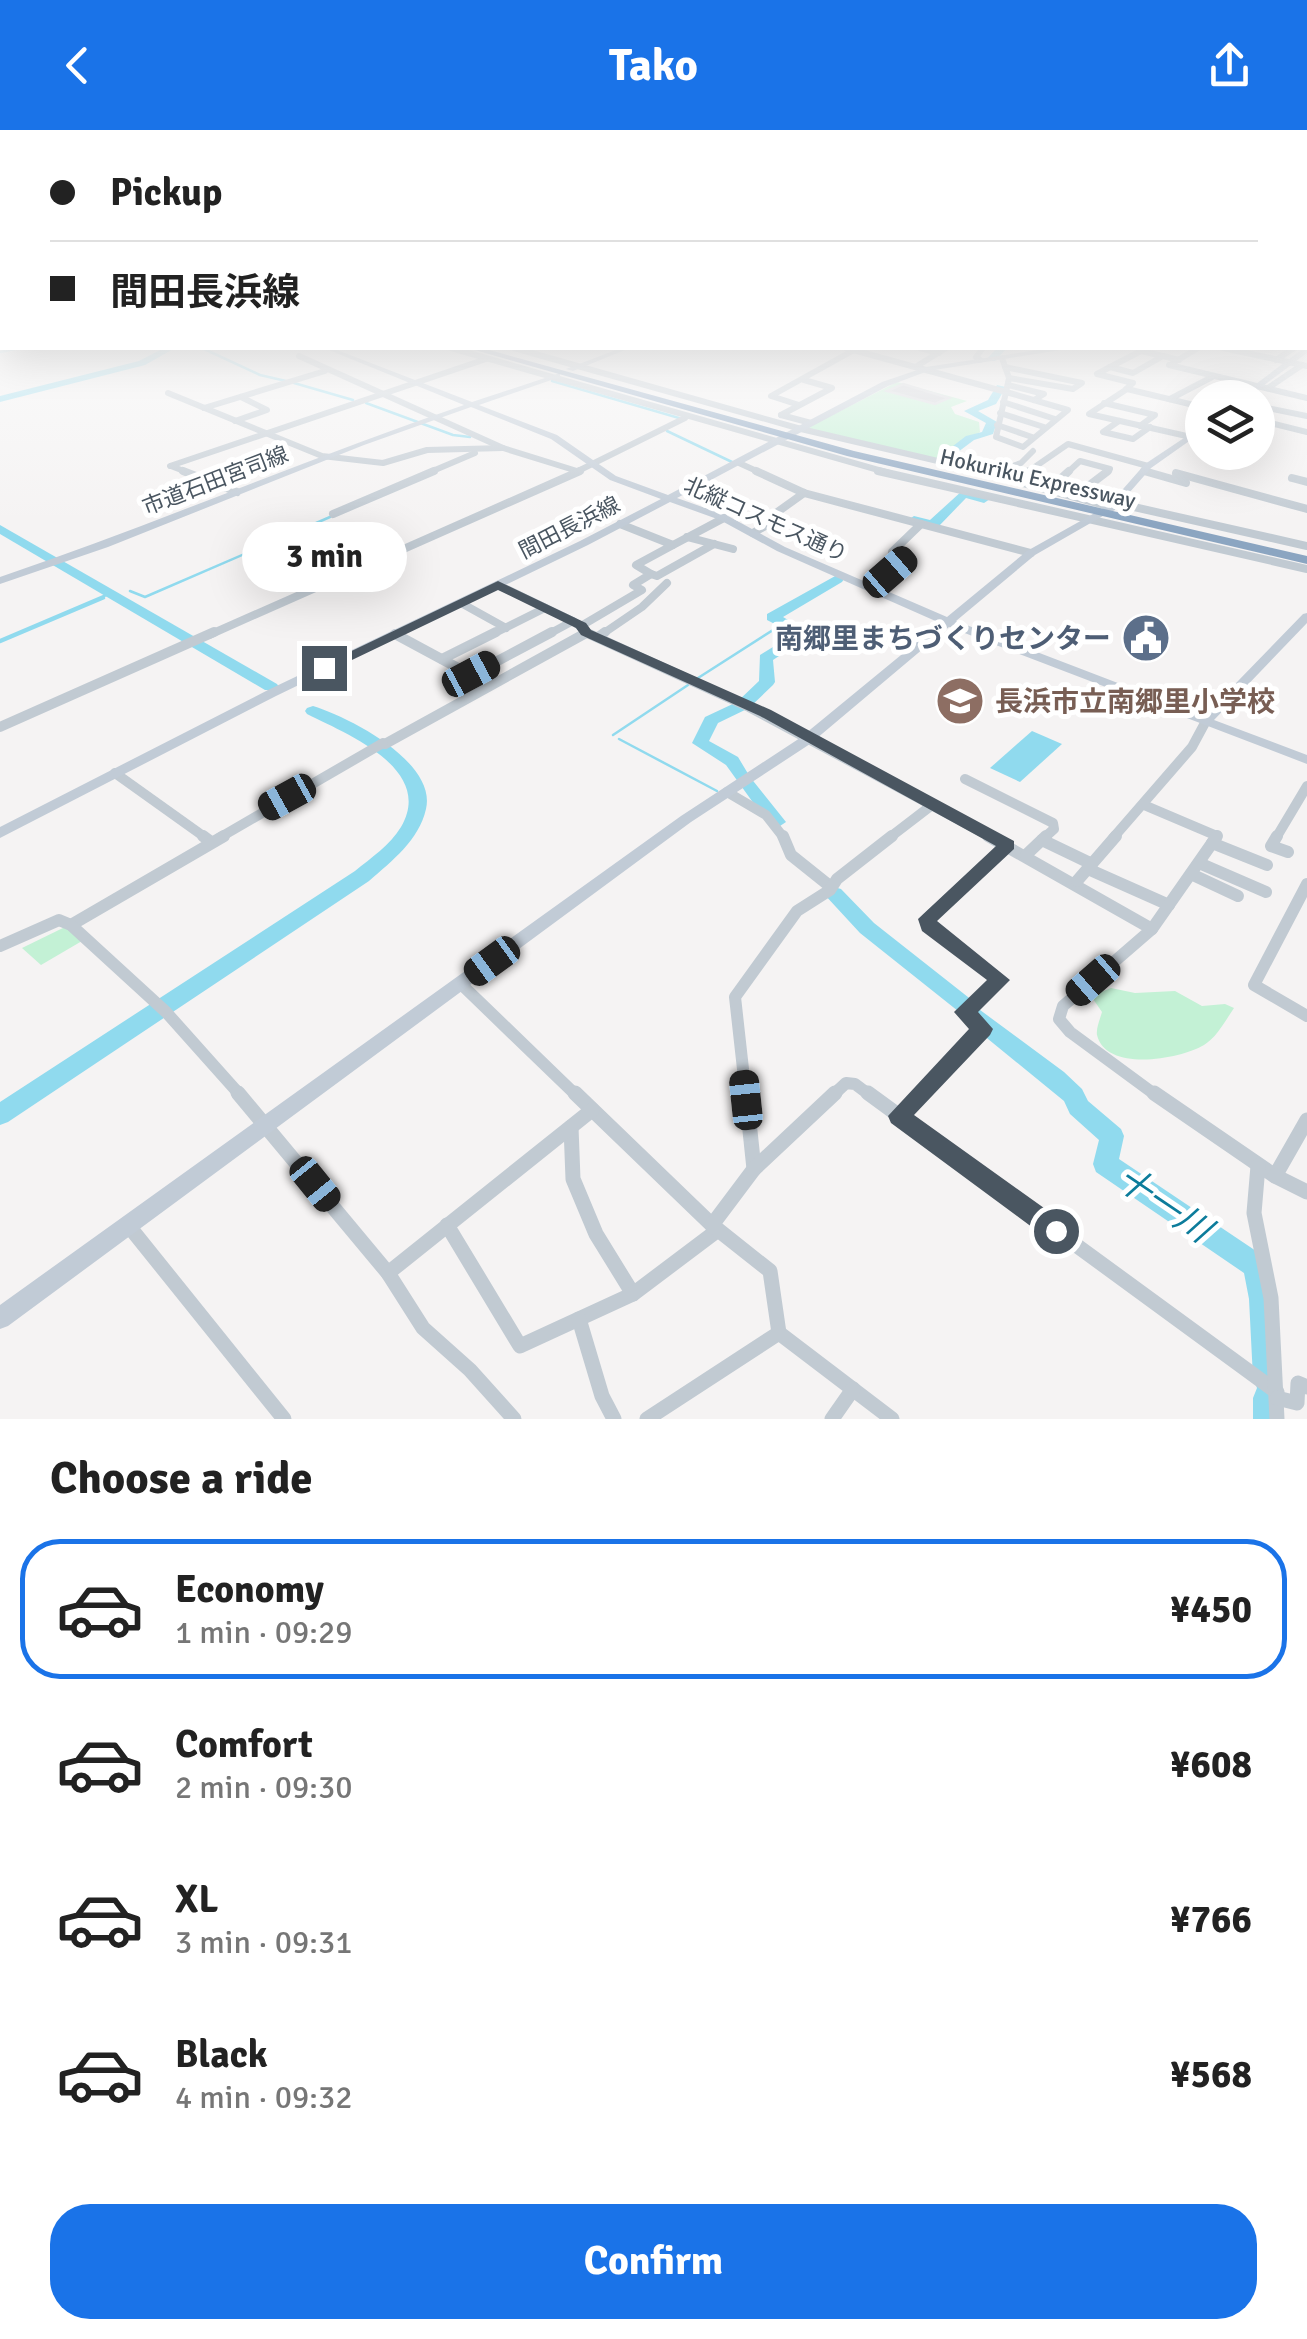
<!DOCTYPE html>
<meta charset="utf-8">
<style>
body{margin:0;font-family:Signika,"Noto Sans JP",sans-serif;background:#f2f2f2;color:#222;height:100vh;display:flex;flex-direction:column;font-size:38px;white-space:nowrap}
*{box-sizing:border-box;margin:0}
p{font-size:32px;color:#767676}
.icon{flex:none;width:55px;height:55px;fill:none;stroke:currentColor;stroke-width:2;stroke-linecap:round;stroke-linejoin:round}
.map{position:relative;height:1289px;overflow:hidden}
.drawer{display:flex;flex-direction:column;background:#fff;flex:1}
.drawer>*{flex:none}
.hud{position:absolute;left:0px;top:0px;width:1308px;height:220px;box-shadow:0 10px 40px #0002;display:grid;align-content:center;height:220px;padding:0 50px;background:#fff}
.buttons{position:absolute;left:1185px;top:250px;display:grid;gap:20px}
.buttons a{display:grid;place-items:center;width:90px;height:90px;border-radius:50%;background:#fff;box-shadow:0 10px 40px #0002;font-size:50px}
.end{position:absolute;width:45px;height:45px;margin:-22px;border:12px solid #4a5661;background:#fff;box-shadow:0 0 0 5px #fff}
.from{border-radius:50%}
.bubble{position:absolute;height:70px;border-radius:35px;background:#fff;box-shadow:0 10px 40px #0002;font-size:32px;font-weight:700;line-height:70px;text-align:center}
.car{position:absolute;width:30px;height:60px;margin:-30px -15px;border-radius:12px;box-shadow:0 0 8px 2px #0007;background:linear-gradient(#222 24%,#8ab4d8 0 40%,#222 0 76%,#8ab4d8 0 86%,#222 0)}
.hud b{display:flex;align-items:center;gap:35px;height:95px;font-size:38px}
.hud b+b{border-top:2px solid #e0e0e0}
.hud i{width:25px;height:25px;background:#222}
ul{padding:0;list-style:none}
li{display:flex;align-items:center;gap:30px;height:140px;margin:0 20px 15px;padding:0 30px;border:5px solid transparent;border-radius:40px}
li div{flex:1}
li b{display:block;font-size:38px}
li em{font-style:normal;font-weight:700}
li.selected{border-color:#1a73e8}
li>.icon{width:90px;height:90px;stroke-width:1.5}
h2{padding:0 50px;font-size:45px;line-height:120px}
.cta{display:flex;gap:20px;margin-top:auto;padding:20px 50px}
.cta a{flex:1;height:115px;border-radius:40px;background:#1a73e8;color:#fff;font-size:40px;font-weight:700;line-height:115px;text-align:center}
header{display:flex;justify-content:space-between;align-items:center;height:130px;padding:0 50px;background:#1a73e8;color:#fff;font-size:45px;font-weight:700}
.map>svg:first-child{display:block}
.green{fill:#c3f1d5}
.water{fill:#90daee}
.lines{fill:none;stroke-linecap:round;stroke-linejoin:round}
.stream{stroke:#90daee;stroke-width:2.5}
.river{fill:#90daee;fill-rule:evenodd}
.building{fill:#cdcfd5;stroke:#d7d9de;stroke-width:2.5}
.street-far4{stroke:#c1cad2;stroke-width:6}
.street-far3{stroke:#c1cad2;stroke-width:8}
.street-far2{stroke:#c1cad2;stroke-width:10}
.street-far1{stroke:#c1cad2;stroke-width:12}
.street{stroke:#c1cad2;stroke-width:15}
.secondary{fill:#c1cbd6;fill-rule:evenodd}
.highway{fill:#8ba5c1;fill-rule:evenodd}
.route{fill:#4a5661}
.labels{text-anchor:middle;stroke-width:10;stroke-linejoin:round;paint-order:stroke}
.far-street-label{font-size:22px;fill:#4a5661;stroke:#fff}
.service-label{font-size:28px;font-weight:bold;fill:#4e5e75;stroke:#fff;text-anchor:end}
.education-label{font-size:28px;font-weight:bold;fill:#785e54;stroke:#fff;text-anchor:start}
.near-water-label{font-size:35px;font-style:italic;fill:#0c7c9b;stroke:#fff}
</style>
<header><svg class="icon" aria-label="back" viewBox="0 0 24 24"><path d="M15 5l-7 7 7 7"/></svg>Tako<svg class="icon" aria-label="share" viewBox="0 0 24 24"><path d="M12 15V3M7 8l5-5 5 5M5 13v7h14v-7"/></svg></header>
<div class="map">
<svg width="1307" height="1289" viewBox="0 0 1307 1289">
<rect width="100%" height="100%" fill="#f5f3f3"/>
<g class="green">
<path d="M897,252l70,19 -16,6 4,7 24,8 1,10 -40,24 17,5 -5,6 -149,-37z"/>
<path d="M67,796l15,15 -41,24 -19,-17z"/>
<path d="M1111,858l24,5 40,-2 27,15 23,-2 9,4c-9,13 -17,29 -30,37 -23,14 -98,28 -107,-10 -1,-7 3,-16 5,-23l-11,-16z"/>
</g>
<path class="water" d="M1032,601l30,13 -42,38 -30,-14z"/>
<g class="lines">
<g class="stream">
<path d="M202,218l58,27 26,6"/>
<path d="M0,222l19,-4"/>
<path d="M552,251l127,37"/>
<path d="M294,253l59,17"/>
<path d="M366,273l87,32 17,2"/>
<path d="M667,301l65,31"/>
<path d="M130,461l15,6 185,-80"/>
<path d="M0,510l111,-47"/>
<path d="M0,512l104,-44"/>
<path d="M698,548l86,-55"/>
<path d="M613,605l75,-50"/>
<path d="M619,609l98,52"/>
</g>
<g class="river">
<path d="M164,218h11l-30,17 -145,37v-6l139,-35z"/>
<path d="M997,218h10l-12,13h-6l-2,-2z"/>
<path d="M997,255l9,2 -10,17 -18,7 19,11 -4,12 -19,6 -20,15 36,16 2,2 -6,4 -46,-21 26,-20 16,-4 4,-9 -22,-12 24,-11z"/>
<path d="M1021,346l56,15 2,3 -6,4 -56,-15 -2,-3z"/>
<path d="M963,360l27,9 -6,4 -18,-5 -28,29 -24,-3 -6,-4 6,-4 16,4z"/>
<path d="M0,395l277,159 2,3 -2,3h-12l-265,-156z"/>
<path d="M837,445l7,4 -2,3 -59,35 29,17 -39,26 2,22 -2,3 -24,23 -31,15 -9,18 29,16 12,20 36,45 -9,6 -7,-2 -44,-61 -34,-22 13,-26 32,-15 22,-21 1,-26 34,-21 -27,-14v-6z"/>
<path d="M313,576c36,11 124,56 113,103 -7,31 -34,52 -57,72l-361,241 -8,3v-23l355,-231c16,-13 35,-26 46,-44 34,-58 -54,-93 -94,-113l-2,-3 2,-3z"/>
<path d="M834,757l7,2 33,34 99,78 3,6 88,65 18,17 6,12 33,28 3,7 -5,23 146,98 12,42 4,79 -3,9 5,11v21h-30v-21l4,-10 -4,-10 -4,-79 -5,-26 -148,-101 -3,-8 6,-24 -29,-26 -6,-13 -98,-80 -3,-6 -103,-82 -36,-39 3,-5z"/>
</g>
</g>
<path class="building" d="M903,254l46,14 -14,6 -48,-13z"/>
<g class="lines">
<g class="street-far4">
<path d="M451,218l438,125"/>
<path d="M514,218l287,81 188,44"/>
<path d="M846,218l160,44"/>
<path d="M920,218l19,5"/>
<path d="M1223,218l84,18"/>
<path d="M1141,221l22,5 -30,17 -23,-6z"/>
<path d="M299,226l204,92 74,23"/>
<path d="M1163,226l16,4"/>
<path d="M1002,228l7,20 -3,14"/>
<path d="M980,230l-4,-3 7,-9"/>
<path d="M1276,230l18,-12"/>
<path d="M1173,233l25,-15"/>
<path d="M1169,235l138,33"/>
<path d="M917,236l29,-18"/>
<path d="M1005,237l77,16 -9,6 -64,-11"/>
<path d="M1110,237l-13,7 36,9 -7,6"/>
<path d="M1008,255l36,9 -10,6"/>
<path d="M1268,258l34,-23"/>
<path d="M1006,262l62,18 -45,37 -27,-10z"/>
<path d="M168,263l154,63 61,7 44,-13 76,-2"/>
<path d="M1170,269l42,-22"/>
<path d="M1003,272l52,17"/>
<path d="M1104,273l51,12 -15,11"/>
<path d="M799,275l-28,-9 83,-46"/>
<path d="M1258,276l49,10"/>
<path d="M204,278l121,-37"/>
<path d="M1000,283l44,14"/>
<path d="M781,285l51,-27 -28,-8"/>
<path d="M781,285l30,8"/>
<path d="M1258,290l49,12"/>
<path d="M235,291l32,-11 -26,-13"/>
<path d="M1119,291l-16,11 30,7 17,-12"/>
<path d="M997,295l35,12"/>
<path d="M1191,307l-102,-23 38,-25 75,18"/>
<path d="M739,333l22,10"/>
<path d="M170,336l316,-107"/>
<path d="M171,336l18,7"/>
<path d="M1144,341l8,2"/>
<path d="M428,343l47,-20"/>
<path d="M574,343l111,-55"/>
<path d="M993,343l28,-10 12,-12"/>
<path d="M1026,343l42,-29 80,22"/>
<path d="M1067,343l13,-12 30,8 -5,4"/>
</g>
<g class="street-far3">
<path d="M183,341l54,21"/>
<path d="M756,341l48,22 227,60"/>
<path d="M878,341l429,98"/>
<path d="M979,341l133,36"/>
<path d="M1069,341l-10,9 63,16"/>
<path d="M1144,341l42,12"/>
<path d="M1176,343l131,36"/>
<path d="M988,345l12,-4"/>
<path d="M1020,347l9,-6"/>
<path d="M1292,348l15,4"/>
<path d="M1087,357l21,-16"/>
<path d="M1116,373l191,43"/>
<path d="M333,384l101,-43"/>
<path d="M753,403l21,-12 2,-8 28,-20"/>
<path d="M687,407l46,12"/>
<path d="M673,415l51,-27"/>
<path d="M651,444l6,2 57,-32"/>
<path d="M498,455l75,36"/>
<path d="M872,458l36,-31 -16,-5 29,-28"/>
<path d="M461,473l45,25"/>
<path d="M581,496l61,-36 -9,-5 18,-11 -15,-9 37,-20 -53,-21"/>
<path d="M209,505l371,-164"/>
<path d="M491,505l54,-27"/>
<path d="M547,505l26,-14 17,14"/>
<path d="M601,505l41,-28 25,-24"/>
</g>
<g class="street-far2">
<path d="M585,502l164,75 244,131"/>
<path d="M395,504l76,41 81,-43"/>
<path d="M598,507l7,-5"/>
<path d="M442,529l54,-27"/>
<path d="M0,597l214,-95"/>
<path d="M385,614l201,-111"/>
<path d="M115,643l91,65"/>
<path d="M965,649l88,44 1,6 -10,9"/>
<path d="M727,662l39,23 18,23"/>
<path d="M1144,675l73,31 -2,2"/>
<path d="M219,708l164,-95"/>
<path d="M889,708l43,-33"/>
<path d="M1113,708l79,-91 14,-26"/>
<path d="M1276,708l31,-52"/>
</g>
<g class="street-far1">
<path d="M203,706l8,6"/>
<path d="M783,706l8,19 40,32"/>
<path d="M988,706l164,93 -89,77 -4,13 11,13 87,64"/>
<path d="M1277,706l-6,10 17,6"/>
<path d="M1042,710l50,24"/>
<path d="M1212,713l55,22"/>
<path d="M1026,725l20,-19"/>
<path d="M1199,733l67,29"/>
<path d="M1088,739l81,36"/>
<path d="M1191,744l47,22"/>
<path d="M1077,751l39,-45"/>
<path d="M1307,754l-53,101 53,31"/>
<path d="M71,795l153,-89"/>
<path d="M1152,799l65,-93"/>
<path d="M0,816l59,-26 12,5 95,87 75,84"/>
<path d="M461,854l116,112"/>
<path d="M746,966l-11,-99 62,-86 33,-21 7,-11 55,-43"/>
<path d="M832,966l14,-13 9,1 16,12"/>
<path d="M919,966l64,-67 -19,-17 36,-32 -72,-53 -1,-8 81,-74"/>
</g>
<g class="street">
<path d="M238,963l150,180 35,55 47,42 44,49"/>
<path d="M575,963l137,132"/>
<path d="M746,963l8,76"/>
<path d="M868,963l409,299"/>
<path d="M1154,963l121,83 32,-56"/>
<path d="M899,986l22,-23"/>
<path d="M571,997l2,52 23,55 37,60"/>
<path d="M1258,1036l-4,47 17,85 6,121"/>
<path d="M1275,1046l32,16"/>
<path d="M128,1095l156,194"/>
<path d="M447,1095l73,121 113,-52 85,-64"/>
<path d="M388,1143l204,-163"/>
<path d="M579,1189l23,77 12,23"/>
<path d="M779,1203l-9,-62 -58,-46 42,-56 81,-76"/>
<path d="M1277,1268l20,5 1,-20 9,4"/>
<path d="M647,1289l132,-86 113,86"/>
<path d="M832,1289l21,-30"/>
</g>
<g class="secondary">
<path d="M324,218h8l140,54 88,-29v4l-81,28 78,30 59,41 52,19 214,-113 44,-15 124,-19h14l-3,2 -133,21 -40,15 -211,112 51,18 57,31 162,70 80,-66 82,-46 36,-41 57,-38v6l-51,36 -36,41 -80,46 -79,66 248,95 99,-102 4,-1v10l-93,97 93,35v9l-358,-137 -139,117 -119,78 -683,504 -8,3v-24l681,-489 119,-78 140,-115 -163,-72 -57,-31 -50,-18 -82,43 -312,151 -276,142v-11l268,-137 312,-149 81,-42 -51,-19 -59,-41 -80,-32 -107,38 -256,102 -108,37v-7c156,-53 308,-119 464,-172z"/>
<path d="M621,218h9l-57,23 -7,-2z"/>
<path d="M1304,218h3v5l-60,45h-10z"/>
</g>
<path class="highway" d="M468,218h14l372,103 453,105v8l-460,-108z"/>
</g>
<linearGradient id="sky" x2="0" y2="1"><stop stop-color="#85c3ea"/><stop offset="0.54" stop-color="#fafafa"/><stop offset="1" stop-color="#fafafa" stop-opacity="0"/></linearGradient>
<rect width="1307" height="394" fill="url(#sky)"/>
<path class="route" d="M498,451l88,42 5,7 180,80 243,131v8l-77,72 73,59 -32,32 15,17 -3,6 -76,80 151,108 3,8 -3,8 -9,3 -8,-3 -157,-116 -3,-7 81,-87 -15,-17 33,-32 -65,-49 -4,-12 78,-73 -236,-130 -179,-81 -5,-7 -78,-38 -169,81 -13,-3z"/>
<defs>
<g id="civic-disc" transform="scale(2.5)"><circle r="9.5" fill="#5c6f8a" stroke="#fff"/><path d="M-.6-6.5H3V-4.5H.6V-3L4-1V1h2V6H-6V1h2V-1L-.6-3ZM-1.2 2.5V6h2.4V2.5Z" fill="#fff"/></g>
<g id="school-disc" transform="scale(2.5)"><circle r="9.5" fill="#8d6e63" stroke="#fff"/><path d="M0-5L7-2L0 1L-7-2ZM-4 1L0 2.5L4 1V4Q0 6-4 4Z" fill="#fff"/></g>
</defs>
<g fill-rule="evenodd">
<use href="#civic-disc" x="1146" y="508"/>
<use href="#school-disc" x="960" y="571"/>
</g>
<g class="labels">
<g class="far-street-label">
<text transform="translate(1038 348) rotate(13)" y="8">Hokuriku Expressway</text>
<text transform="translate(215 350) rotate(-21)" y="8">市道石田宮司線</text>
<text transform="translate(766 389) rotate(24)" y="8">北縦コスモス通り</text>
<text transform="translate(569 397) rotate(-27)" y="8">間田長浜線</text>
</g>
<g class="service-label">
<text x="1111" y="518">南郷里まちづくりセンター</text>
</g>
<g class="education-label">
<text x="995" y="581">長浜市立南郷里小学校</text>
</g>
<g class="near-water-label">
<text transform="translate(1164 1074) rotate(34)" y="12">十一川</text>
</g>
</g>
</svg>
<div class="buttons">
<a><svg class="icon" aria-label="layers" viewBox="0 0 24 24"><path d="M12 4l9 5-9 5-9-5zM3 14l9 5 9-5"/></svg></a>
</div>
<i class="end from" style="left:1056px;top:1101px"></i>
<i class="end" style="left:324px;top:538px"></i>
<div class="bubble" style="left:242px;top:392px;width:165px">3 min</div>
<i class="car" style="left:890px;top:442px;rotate:49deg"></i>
<i class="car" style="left:471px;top:544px;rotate:62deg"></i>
<i class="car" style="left:287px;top:667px;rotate:241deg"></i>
<i class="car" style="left:492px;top:831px;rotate:234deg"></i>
<i class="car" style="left:1093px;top:850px;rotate:229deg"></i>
<i class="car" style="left:746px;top:970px;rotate:354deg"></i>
<i class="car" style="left:315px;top:1054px;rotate:141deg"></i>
<div class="hud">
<b><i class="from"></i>Pickup</b>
<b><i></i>間田長浜線</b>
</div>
</div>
<section class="drawer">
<h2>Choose a ride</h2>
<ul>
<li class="selected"><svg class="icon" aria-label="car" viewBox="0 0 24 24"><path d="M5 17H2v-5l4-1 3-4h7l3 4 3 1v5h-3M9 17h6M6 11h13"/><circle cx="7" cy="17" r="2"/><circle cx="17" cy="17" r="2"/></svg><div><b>Economy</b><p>1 min · 09:29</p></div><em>¥450</em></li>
<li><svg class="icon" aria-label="car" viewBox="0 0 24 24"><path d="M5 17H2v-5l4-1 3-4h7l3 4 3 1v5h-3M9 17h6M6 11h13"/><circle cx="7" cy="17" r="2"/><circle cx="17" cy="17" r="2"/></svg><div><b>Comfort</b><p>2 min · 09:30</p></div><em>¥608</em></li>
<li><svg class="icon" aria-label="car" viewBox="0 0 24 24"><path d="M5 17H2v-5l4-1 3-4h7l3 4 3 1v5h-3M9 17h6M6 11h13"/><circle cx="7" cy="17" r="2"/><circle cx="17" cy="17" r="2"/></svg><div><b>XL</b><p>3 min · 09:31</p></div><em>¥766</em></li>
<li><svg class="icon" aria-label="car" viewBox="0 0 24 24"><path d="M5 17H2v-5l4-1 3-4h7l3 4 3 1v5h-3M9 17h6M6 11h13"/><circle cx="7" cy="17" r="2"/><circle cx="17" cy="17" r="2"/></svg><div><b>Black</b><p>4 min · 09:32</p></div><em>¥568</em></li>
</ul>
<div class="cta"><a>Confirm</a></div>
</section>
